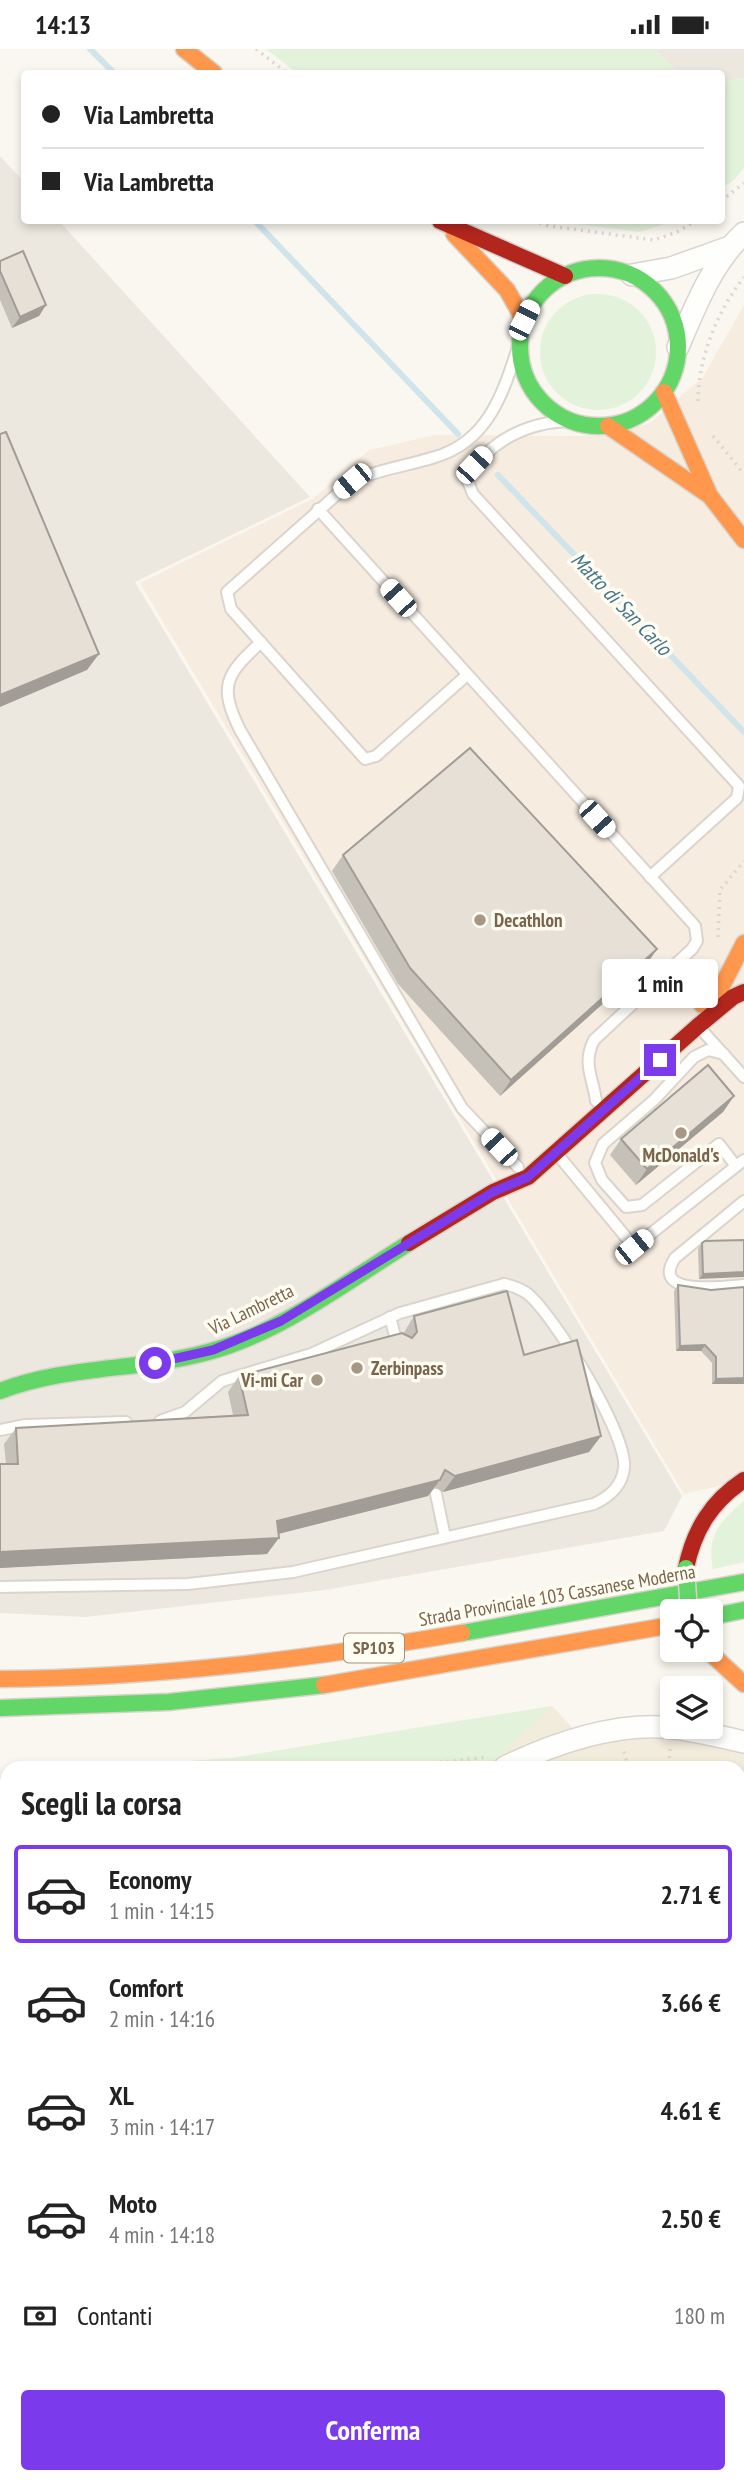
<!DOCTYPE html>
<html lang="it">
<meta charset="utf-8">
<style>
body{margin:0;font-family:"PT Sans Narrow",sans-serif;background:#f6f6f6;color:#222;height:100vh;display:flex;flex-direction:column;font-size:26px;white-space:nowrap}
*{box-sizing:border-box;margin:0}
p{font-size:23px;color:#767676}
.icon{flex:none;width:38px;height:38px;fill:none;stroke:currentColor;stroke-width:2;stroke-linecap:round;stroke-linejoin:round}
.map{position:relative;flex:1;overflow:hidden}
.drawer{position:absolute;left:0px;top:1712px;width:746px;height:723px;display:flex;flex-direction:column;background:#fff;border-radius:21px 21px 0 0;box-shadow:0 4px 10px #0003}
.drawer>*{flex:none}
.banner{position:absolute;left:21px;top:21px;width:704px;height:154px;border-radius:7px;box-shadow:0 4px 10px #0003;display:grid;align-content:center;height:154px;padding:0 21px;background:#fff}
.fabs{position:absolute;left:660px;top:1550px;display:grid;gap:14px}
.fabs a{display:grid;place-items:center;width:63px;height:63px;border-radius:7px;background:#fff;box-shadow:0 4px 10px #0003;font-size:35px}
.end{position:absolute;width:32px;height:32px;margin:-16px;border:9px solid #7c3aed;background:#fff;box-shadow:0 0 0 4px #fff}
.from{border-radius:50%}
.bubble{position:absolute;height:49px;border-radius:7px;background:#fff;box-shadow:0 4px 10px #0003;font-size:23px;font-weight:700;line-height:49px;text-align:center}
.car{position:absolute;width:21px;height:42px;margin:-21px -10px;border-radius:9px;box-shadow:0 0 5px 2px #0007;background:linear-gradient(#fff 24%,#345 0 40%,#fff 0 76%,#345 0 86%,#fff 0)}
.banner b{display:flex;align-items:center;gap:24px;height:66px;font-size:26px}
.banner b+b{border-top:2px solid #e0e0e0}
.banner i{width:18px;height:18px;background:#222}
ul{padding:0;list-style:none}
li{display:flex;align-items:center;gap:21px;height:98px;margin:0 14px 10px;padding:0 7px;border:4px solid transparent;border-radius:7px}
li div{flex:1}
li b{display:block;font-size:26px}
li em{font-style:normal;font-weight:700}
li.on{border-color:#7c3aed}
li>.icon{width:63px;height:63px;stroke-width:1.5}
h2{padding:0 21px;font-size:32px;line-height:84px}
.pay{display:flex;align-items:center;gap:18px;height:77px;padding:0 21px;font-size:26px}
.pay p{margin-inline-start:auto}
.cta{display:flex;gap:14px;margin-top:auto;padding:14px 21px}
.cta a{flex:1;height:80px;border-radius:7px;background:#7c3aed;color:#fff;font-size:28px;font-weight:700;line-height:80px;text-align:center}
.status{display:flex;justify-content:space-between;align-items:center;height:49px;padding:0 35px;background:#fff;direction:ltr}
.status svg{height:19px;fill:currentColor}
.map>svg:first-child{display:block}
.residential{fill:#f2ecdd}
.commercial{fill:#f7ece0}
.industrial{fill:#ede8df}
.green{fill:#e3f2da}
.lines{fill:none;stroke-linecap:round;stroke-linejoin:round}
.stream{stroke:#cfe4eb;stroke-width:6}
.lane-casing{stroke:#dad4cd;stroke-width:14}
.street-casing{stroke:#dad4cd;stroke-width:24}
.fast-casing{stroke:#d8d3ca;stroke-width:19}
.slow-casing{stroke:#d8d3ca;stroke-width:19}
.jam-casing{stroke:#d8d3ca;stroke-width:19}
.path{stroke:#dcd6cf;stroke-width:3.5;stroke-dasharray:2 5;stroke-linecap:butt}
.lane{stroke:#fefefd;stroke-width:10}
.street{stroke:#fefefd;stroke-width:21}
.fast{stroke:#63d668;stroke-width:16}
.slow{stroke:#ff974d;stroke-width:16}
.jam{stroke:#b3261e;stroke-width:16}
.fast-bridge-casing{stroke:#d8d3ca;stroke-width:19;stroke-linecap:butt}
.fast-bridge{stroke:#63d668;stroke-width:16}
.wall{fill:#c6c1b8}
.shaded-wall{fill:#a19d96}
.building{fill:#e6e0d6;stroke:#a19d96;stroke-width:2}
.route{stroke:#7c3aed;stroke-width:9}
.poi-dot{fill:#a79785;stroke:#fffcf2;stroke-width:2.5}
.labels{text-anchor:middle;stroke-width:7;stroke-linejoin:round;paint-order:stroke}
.shield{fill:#fffcf2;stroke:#a3927e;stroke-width:2}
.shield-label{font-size:18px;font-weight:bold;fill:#7b644c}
.poi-label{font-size:19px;font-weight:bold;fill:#7b644c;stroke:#fffcf2;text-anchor:start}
.street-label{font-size:19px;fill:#7b644c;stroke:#fffcf2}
.water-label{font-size:21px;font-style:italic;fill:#43778f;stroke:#fffcf2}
</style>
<div class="status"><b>14:13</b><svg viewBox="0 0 49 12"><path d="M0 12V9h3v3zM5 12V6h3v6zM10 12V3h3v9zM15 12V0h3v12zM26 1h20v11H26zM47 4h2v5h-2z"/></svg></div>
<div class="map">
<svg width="744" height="2433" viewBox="0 0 744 2433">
<rect width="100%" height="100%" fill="#f9f7ef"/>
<path class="residential" d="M552,1657l31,33 29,-8 132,11v740h-744v-706h7v700h731v-709h-626l121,-9z"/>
<path class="commercial" d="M744,256v1175l-60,14 -544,-911 174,-85 55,-48 66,-15 149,1 65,-12 54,-47z"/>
<g class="industrial">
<path d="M654,0h90v29l-23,4v-9h-43z"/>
<path d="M0,107l24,26v39h35l251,276 -175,85 547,914 -18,35 -339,59 -239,27 -86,-4z"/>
</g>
<g class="green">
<path d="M266,0h388l24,24h-381z"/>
<path d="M744,29v90l-9,11 -14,10v-107z"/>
<path d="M554,172h120l-34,11z"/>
<circle cx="598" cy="303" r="58"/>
<path d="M744,1452v61l-31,7c-7,-32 7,-48 31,-68z"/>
<path d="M552,1657l-64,61h-376l121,-9z"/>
<path d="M0,1727h7v175l-7,2z"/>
<path d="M738,1729l6,1v105l-5,-13z"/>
</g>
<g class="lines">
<g class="stream">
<path d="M90,0l24,24"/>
<path d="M255,172l203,213"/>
<path d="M498,426l246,257"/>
</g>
<g class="lane-casing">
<g id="lane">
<path d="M570,372c-43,1 -82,20 -103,58l6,15 266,292 -2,12 -87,79"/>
<path d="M318,460l377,417 2,15 -5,8 -98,91c-12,24 -1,37 2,61"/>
<path d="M261,593c-35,33 -43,43 -21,88l222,378 56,59"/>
<path d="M467,626l-91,81 -11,3 -134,-150 -4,-17 125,-111c28,-12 55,-15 83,-24 55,-16 69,-67 85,-116"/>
<path d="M699,978l45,50"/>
<path d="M724,1005l-16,-4 -14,7 -40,43 -51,44 -8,19 7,17 24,27 16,-2 77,-61 17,22"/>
<path d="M558,1106l76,92 110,-87"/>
<path d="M744,1152l-69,57c-26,40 51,28 69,27"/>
<path d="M390,1268l8,30"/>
<path d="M0,1381l25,-5 101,-3"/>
<path d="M436,1445l9,43"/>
<path d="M0,1538l188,-3 105,-12 301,-68c15,-7 28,-18 30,-36 4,-33 -69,-151 -96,-174 -8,-6 -15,-8 -24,-10l-104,29 -89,41 -89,27 -37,31 -25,9"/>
</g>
</g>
<g class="street-casing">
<g id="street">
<path d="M632,226l39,-7 59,-21"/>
<path d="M678,298c17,-40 34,-84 66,-114"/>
<path d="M505,1718c46,-22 103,-42 155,-40 28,1 56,9 84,15"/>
<path d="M0,1927l7,-3"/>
<path d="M0,2325l7,-4"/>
<path d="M738,2371l6,13"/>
<path d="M231,2427l3,6"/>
</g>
</g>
<g class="fast-casing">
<g id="fast">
<circle cx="599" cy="298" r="79"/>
<path d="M0,1342c68,-26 139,-20 208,-39 72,-19 138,-70 201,-109"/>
<path d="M710,1568l34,-7"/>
<path d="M462,1584l282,-51"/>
<path d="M0,1659l169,-6 155,-17"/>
</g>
</g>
<g class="slow-casing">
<g id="slow">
<path d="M184,0l30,24"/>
<path d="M454,185l53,56 17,30"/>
<path d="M664,343l46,104 34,44"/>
<path d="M608,377l99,68"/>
<path d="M702,956l20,-19 22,-43"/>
<path d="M707,1601l37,34"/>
<path d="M0,1630c156,-1 308,-20 462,-46"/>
<path d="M324,1636l348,-60"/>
</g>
</g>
<g class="jam-casing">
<g id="jam">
<path d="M440,172l125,55"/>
<path d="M409,1194l84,-51 35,-15 170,-151 35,-29 11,-5"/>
<path d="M686,1519c8,-38 25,-66 58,-88"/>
</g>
</g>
<g class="path">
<path d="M256,0l31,24"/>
<path d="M721,152l23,-18"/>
<path d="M533,172l16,5 105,14 23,-8 18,-11"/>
<path d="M698,352c0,-43 20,-91 46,-124"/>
<path d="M713,387l31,38"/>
<path d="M718,888l2,-47 24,-29"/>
<path d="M670,1700l-1,17 9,1"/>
<path d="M398,1718l89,-10"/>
<path d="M610,1718l17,-3 -3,-14"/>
<path d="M738,1729l6,1"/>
<path d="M0,1753h7"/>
<path d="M738,1768l6,4"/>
<path d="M738,2015l6,-2"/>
<path d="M738,2262l6,13"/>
<path d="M738,2274l6,13"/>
</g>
<use href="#lane" class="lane"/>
<use href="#street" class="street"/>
<use href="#fast" class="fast"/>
<use href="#slow" class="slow"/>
<use href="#jam" class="jam"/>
<g class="fast-bridge-casing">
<path id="fast-bridge" d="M686,1519l3,44"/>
</g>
<use href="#fast-bridge" class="fast-bridge"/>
</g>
<g class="wall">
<path d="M0,212l46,44 -7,11 -27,12 -12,-28z"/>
<path d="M343,806l314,94 -11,16 -146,131 -102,-112 -66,-113z"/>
<path d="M734,1047l-11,16 -87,73 -26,-30 11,-16z"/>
<path d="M744,1191l-45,39 -1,-30 4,-6z"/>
<path d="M678,1236l33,5 33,94h-32v-21l-11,-12h-25l-2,-60z"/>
<path d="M414,1267l110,39 77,81 -12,16 -146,40 -9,-5 -6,9 -150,38 -11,20 -267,14v-104h6l-2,-20 12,-16 217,-13 -5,-23 11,-16 164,-42z"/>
<path d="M7,2028v113l-7,-17v-93z"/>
<path d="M270,2427h76l2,6h-76z"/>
<path d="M661,2427h77l6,6h-80z"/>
</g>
<g class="shaded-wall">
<path d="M46,256l-7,11 -27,12 8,-11z"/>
<path d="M99,605l-12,16 -87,37v-12z"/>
<path d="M657,900l-11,16 -146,131 11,-16z"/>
<path d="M734,1047l-11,16 -87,73 11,-16z"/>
<path d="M744,1223v5l-45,2 4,-5z"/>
<path d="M705,1296l-4,6h-25l4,-5z"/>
<path d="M744,1329v6h-32l4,-5z"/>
<path d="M601,1387l-12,16 -146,40 12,-16z"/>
<path d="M440,1431l-12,16 -162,41 11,-16z"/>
<path d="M279,1489l-12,16 -267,14v-16z"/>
<path d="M744,1971v20l-6,2v-20z"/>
<path d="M7,2254v20l-7,2v-20z"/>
<path d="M7,2385v14l-7,3v-15z"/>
<path d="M150,2427h34l-14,6h-34z"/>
</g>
<g class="building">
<path d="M23,202l23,54 -26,12 -20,-46v-10z"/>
<path d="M6,383l93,222 -99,41v-261z"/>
<path d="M470,699l187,201 -146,131 -101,-112 -67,-113z"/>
<path d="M708,1016l26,31 -87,73 -26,-30z"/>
<path d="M744,1191v32l-41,2 -1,-31 3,-2z"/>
<path d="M678,1236l33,5 33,-3v91l-28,1v-22l-11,-12 -25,1z"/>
<path d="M507,1242l17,64 53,-15 24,96 -146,40 -10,-6 -5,10 -163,41 2,17 -279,14v-88h18l-2,-36 232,-13 -9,-39 163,-43 10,5 5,-6 -3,-16z"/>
<path d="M744,1811v160l-6,2v-160z"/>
<path d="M7,2028v39l-7,-17v-19z"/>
<path d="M7,2206v48l-7,2v-47z"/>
<path d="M7,2336v49l-7,2v-49z"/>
<path d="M738,2400l6,12v21h-62l-3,-6h59z"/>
<path d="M58,2427h92l-14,6h-93z"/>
<path d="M291,2427h55l2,6h-54z"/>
</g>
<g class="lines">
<path class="route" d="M155,1314l58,-13 68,-29 212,-129 35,-15 132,-117"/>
</g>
<g class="poi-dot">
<circle cx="480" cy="871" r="7"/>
<circle cx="681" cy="1084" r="7"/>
<circle cx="357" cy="1319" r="7"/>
<circle cx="317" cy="1331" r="7"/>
</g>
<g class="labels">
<rect class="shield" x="344" y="1584.5" width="60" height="29" rx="5"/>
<g class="shield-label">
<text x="374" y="1605">SP103</text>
</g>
<g class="poi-label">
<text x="494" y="878">Decathlon</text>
<text x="681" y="1113" text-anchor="middle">McDonald's</text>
<text x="371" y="1326">Zerbinpass</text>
<text x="303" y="1338" text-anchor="end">Vi-mi Car</text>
</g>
<g class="street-label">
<text transform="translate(251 1260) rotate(-26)" y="7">Via Lambretta</text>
<text transform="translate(557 1546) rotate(-10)" y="7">Strada Provinciale 103 Cassanese Moderna</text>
</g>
<g class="water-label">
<text transform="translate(621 555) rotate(46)" y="7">Matto di San Carlo</text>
</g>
</g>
</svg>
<div class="fabs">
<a><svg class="icon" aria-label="locate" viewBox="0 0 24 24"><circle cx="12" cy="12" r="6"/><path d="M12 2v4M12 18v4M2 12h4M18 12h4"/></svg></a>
<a><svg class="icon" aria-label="layers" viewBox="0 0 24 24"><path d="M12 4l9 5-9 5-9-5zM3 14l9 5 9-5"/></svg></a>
</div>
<i class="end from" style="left:155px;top:1314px"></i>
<i class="end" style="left:660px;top:1011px"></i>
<div class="bubble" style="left:602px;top:910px;width:116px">1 min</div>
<i class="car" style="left:524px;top:271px;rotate:26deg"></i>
<i class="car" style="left:474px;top:416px;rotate:43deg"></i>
<i class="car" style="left:352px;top:432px;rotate:230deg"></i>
<i class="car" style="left:398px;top:549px;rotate:318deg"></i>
<i class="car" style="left:597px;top:770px;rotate:138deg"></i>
<i class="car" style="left:499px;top:1098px;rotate:317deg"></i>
<i class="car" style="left:634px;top:1198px;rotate:51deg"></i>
<div class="banner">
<b><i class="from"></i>Via Lambretta</b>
<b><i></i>Via Lambretta</b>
</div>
<section class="drawer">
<h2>Scegli la corsa</h2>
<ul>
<li class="on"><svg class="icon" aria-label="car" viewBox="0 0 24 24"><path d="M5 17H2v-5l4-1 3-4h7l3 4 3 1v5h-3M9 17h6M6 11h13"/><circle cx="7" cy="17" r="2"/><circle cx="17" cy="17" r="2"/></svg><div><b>Economy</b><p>1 min · 14:15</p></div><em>2.71 €</em></li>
<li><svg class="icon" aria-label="car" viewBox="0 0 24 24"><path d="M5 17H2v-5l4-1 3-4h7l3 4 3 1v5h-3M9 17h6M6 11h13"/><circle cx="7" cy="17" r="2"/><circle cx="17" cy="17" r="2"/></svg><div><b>Comfort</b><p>2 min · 14:16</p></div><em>3.66 €</em></li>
<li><svg class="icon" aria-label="car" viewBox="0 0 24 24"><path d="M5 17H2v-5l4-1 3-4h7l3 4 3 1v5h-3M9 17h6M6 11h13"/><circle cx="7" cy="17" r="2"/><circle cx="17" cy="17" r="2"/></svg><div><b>XL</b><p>3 min · 14:17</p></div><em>4.61 €</em></li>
<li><svg class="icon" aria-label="car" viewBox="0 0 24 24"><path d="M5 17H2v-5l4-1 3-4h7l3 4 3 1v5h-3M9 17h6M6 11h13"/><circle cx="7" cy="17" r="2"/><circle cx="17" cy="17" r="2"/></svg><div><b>Moto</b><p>4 min · 14:18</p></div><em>2.50 €</em></li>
</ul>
<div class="pay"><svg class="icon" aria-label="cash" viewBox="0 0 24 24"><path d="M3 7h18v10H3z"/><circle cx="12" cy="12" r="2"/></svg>Contanti<p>180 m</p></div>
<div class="cta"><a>Conferma</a></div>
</section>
</div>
